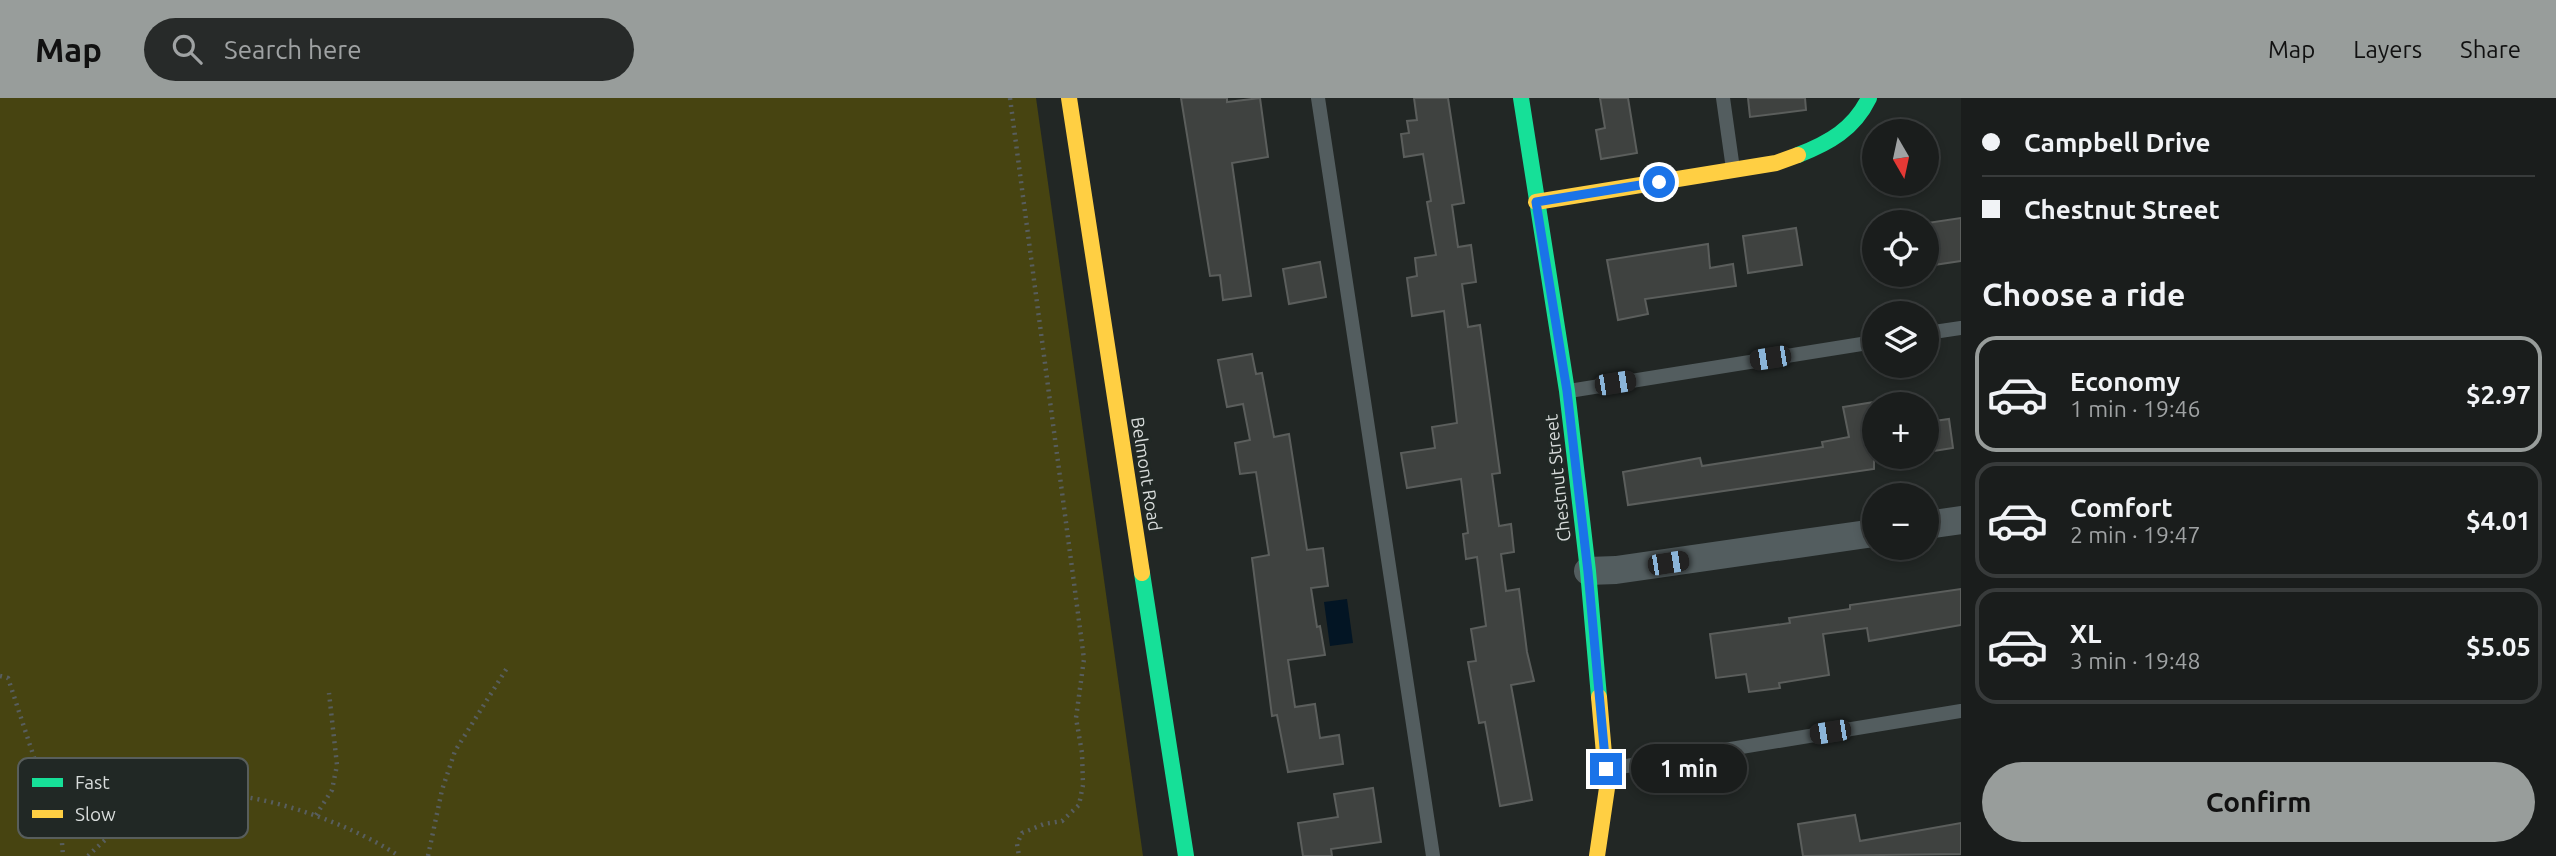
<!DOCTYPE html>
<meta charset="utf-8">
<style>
body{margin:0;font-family:Ubuntu,sans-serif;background:#272a29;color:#f1f3f6;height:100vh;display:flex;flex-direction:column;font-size:26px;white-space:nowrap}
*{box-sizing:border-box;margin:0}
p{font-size:23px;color:#9fa2a3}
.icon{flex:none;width:38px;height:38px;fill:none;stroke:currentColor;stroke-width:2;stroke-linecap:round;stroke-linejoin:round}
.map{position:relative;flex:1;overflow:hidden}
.side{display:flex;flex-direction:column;background:#1a1d1c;width:595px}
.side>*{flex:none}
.top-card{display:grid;align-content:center;height:154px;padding:0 21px;background:#1a1d1c}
.needle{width:46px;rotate:171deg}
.controls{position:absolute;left:1862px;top:21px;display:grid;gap:14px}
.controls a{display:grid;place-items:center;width:77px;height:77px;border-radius:50%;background:#1a1d1c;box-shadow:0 4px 10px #0003,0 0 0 2px #383b3b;font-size:35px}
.end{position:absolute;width:32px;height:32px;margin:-16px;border:9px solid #1a73e8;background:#fff;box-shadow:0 0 0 4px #fff}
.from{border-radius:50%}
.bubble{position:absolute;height:49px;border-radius:24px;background:#1a1d1c;box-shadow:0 4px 10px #0003,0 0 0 2px #383b3b;font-size:23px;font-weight:700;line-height:49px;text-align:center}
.car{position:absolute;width:21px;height:42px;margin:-21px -10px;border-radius:9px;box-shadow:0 0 5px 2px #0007;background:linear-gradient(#222 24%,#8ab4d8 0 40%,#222 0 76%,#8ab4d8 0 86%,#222 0)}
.top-card b{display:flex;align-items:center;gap:24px;height:66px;font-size:26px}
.top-card b+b{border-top:2px solid #383b3b}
.top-card i{width:18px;height:18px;background:#f1f3f6}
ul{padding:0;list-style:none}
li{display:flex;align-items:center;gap:21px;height:116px;margin:0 14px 10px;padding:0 7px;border:4px solid #383b3b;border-radius:21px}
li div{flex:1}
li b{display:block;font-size:26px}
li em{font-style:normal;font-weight:700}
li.current{border-color:#989d9b}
li>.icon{width:63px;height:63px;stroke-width:1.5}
h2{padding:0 21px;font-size:32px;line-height:84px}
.action{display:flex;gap:14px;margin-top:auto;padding:14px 21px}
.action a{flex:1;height:80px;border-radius:42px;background:#989d9b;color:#111;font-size:28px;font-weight:700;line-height:80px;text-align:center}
header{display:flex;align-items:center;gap:42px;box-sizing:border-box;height:98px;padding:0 35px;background:#989d9b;color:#111}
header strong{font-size:33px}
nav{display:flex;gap:38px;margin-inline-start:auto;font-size:24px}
.search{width:490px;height:63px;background:#272a29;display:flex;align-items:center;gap:18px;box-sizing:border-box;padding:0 24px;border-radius:38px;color:#9fa2a3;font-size:26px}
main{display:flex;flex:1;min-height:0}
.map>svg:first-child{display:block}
.green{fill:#474411}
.water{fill:#031524}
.building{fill:#3f4240;stroke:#5b5e5c;stroke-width:2}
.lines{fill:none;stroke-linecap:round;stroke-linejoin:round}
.path{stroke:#585e5e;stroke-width:4.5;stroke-dasharray:2 5;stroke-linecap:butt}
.lane{stroke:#535d5f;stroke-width:14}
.street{stroke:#535d5f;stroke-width:28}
.fast{stroke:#16e098;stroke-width:16}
.slow{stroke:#ffcf43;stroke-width:16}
.route{stroke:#1a73e8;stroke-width:9}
.labels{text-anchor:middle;stroke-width:6;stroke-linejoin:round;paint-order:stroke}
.street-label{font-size:18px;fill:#d8dcdb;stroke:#212825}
.key{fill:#212825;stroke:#585e5c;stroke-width:2}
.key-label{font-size:19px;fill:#d8dcdb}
</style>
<header>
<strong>Map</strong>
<div class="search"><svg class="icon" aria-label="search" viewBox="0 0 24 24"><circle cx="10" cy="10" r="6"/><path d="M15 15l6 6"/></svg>Search here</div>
<nav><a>Map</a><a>Layers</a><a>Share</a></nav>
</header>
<main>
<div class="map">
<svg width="1961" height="758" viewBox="0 0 1961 758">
<rect width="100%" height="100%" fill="#222725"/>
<path class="green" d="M0,0h1036l107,758h-1143z"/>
<path class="water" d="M1347,501l6,44 -23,3 -6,-44z"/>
<g class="building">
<path d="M1181,0h46v4l33,-4 8,59 -36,6 19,133 -28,4 -3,-25 -10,1z"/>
<path d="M1414,0h34l16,105 -12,2 6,42 13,-2 5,37 -14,2 6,43 12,-2 20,148 -8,1 7,52 12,-2 3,28 -13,2 5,37 13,-2 8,63 7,29 -23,4 21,115 -32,6 -15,-84 -6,1 -11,-61 8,-1 -5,-32 15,-3 -9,-69 -11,2 -3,-25 5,-1 -7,-54 -54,9 -6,-35 34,-5 -3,-21 25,-4 -13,-112 -32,5 -5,-38 10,-2 -2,-18 21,-3 -9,-53 4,-1 -8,-47 -19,3 -3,-23 8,-1 -2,-12 10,-1z"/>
<path d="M1600,0h28l9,55 -36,6 -5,-29 9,-2z"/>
<path d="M1748,0h57l1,12 -56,7z"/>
<path d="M1961,120v43l-34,5v-43z"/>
<path d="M1796,130l6,37 -54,8 -5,-37z"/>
<path d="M1708,146l2,24 23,-4 3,22 -91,13 3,15 -30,6 -11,-60z"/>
<path d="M1320,164l6,35 -37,7 -6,-35z"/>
<path d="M1252,256l4,20 6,-1 12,64 15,-3 18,116 16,-2 5,38 -17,2 6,39 3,-1 5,29 -37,5 7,47 20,-3 5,34 19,-3 4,29 -55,8 -11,-57 -5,1 -20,-158 17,-3 -13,-83 -16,2 -5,-31 15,-3 -7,-36 -16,3 -9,-47z"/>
<path d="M1874,304v67l-246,36 -5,-33 77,-14 2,8 121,-19 -1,-5 27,-5 -6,-30z"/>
<path d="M1949,321l4,29 -26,4v-30z"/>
<path d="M1961,491v36l-92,16 -2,-13 -44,6 6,41 -50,8 1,5 -31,4 -3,-18 -30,4 -6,-44 80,-11 -1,-5 61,-9v-4z"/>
<path d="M1373,690l8,54 -50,7 1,7h-29l-5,-33 40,-6 -4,-23z"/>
<path d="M1855,717l5,26 101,-18v31l-158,2 -5,-32z"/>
</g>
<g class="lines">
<g class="path">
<path d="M1010,0l74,561 -8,59 6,35 1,32 -4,20 -17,16 -18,3 -22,9 -5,11 2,12"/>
<path d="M0,578l8,2 54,165 1,13"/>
<path d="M316,717l16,-25 5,-25 -8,-72"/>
<path d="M88,758c20,-20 47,-42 73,-54 63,-27 184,18 238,54"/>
<path d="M428,758l14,-66 13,-39 52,-83"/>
</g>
<g class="lane">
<path d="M1318,0l115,758"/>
<path d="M1723,0l10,71"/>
<path d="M1927,235l34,-5"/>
<path d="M1569,293l305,-49"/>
<path d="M1608,671l353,-58"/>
</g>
<g class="street">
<path d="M1927,427l34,-5"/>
<path d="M1588,473l28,-1 258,-37"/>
</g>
<g class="fast">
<path d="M1521,0l46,293 21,180 11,126"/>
<path d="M1798,57c31,-12 56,-26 71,-57"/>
<path d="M1142,475l44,283"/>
</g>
<g class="slow">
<path d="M1069,0l73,475"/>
<path d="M1536,104l240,-39 22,-8"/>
<path d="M1597,758l10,-68 -8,-91"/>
</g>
</g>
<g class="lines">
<path class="route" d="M1606,671l-18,-197 -21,-181 -31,-189 123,-20"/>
</g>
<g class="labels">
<g class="street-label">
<text transform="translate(1146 376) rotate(81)" y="6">Belmont Road</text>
<text transform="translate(1558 380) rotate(-96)" y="6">Chestnut Street</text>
</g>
</g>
<rect x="18" y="660" width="230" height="80" rx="10" class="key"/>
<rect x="32" y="680" width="31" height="9" fill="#16e098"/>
<rect x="32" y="712" width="31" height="8" fill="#ffcf43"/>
<g class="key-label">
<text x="75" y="691">Fast</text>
<text x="75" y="723">Slow</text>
</g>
</svg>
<div class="controls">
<a><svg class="needle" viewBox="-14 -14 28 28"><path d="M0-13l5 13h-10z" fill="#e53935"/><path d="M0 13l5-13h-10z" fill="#9fa2a3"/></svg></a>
<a><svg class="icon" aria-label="locate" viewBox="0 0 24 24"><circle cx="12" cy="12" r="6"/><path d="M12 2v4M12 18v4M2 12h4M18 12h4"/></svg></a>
<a><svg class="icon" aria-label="layers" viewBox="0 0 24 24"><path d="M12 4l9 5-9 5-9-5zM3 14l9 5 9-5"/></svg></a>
<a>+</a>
<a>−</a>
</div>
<i class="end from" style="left:1659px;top:84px"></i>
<i class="end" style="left:1606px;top:671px"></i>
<div class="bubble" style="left:1631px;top:646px;width:116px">1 min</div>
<i class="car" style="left:1770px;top:260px;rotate:261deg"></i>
<i class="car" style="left:1615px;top:285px;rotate:81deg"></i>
<i class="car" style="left:1668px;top:465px;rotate:81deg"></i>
<i class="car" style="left:1830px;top:634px;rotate:261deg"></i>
</div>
<section class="side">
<div class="top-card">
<b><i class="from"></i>Campbell Drive</b>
<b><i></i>Chestnut Street</b>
</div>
<h2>Choose a ride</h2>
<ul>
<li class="current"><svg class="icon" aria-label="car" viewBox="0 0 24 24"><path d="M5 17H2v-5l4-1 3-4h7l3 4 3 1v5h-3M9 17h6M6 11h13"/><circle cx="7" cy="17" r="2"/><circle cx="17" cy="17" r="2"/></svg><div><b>Economy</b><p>1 min · 19:46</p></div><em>$2.97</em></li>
<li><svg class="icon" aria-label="car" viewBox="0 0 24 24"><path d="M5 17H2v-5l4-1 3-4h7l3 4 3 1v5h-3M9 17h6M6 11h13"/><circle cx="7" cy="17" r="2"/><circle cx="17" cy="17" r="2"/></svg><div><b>Comfort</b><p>2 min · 19:47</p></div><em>$4.01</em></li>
<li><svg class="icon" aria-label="car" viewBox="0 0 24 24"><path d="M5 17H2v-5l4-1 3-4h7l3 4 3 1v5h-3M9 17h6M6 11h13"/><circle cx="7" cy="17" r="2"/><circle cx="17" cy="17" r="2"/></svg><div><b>XL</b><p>3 min · 19:48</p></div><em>$5.05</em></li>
</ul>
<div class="action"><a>Confirm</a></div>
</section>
</main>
